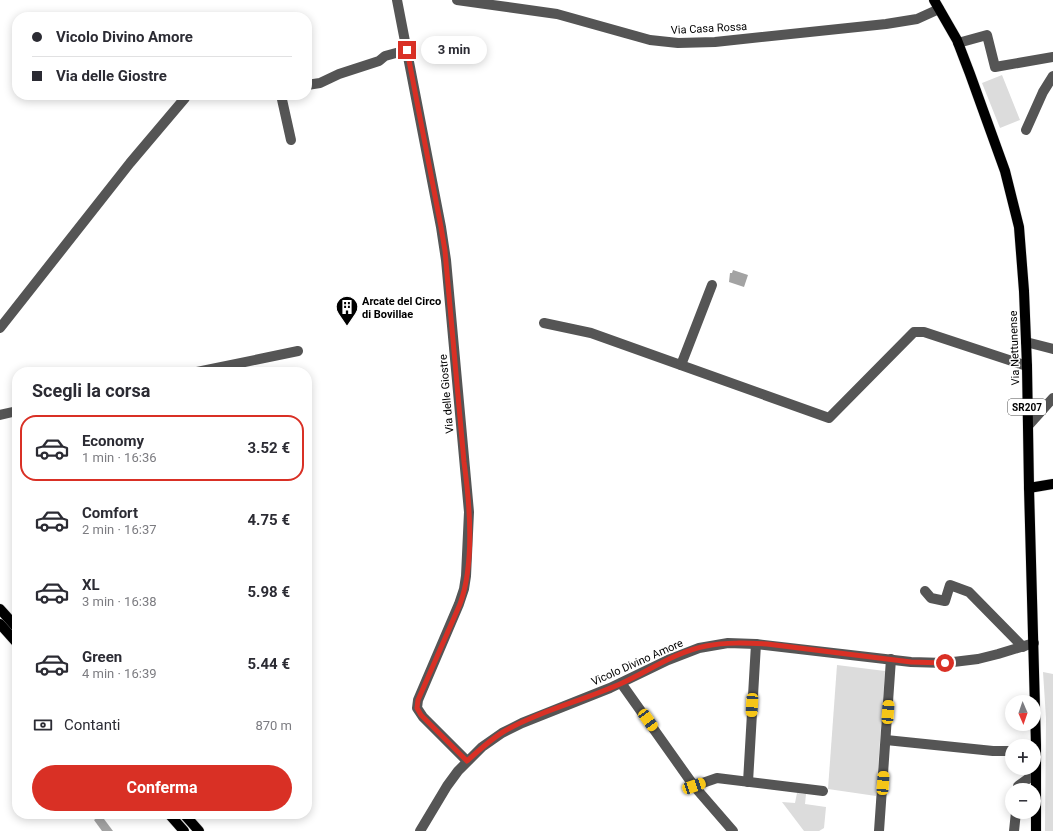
<!DOCTYPE html>
<html lang="it">
<meta charset="utf-8">
<style>
body{margin:0;font-family:Roboto,sans-serif;background:#f2f2f3;color:#2b2b33;height:100vh;display:flex;flex-direction:column;font-size:15px;white-space:nowrap}
*{box-sizing:border-box;margin:0}
p{font-size:13px;color:#7c7c81}
.icon{flex:none;width:22px;height:22px;fill:none;stroke:currentColor;stroke-width:2;stroke-linecap:round;stroke-linejoin:round}
.map{position:relative;flex:1;overflow:hidden}
.drawer{position:absolute;left:12px;top:367px;width:300px;height:452px;display:flex;flex-direction:column;background:#fff;border-radius:16px;box-shadow:0 2px 10px #0003}
.drawer>*{flex:none}
.guide{position:absolute;left:12px;top:12px;width:300px;height:88px;border-radius:16px;box-shadow:0 2px 10px #0003;display:grid;align-content:center;height:88px;padding:0 20px;background:#fff}
.needle{width:26px;rotate:178deg}
.tools{position:absolute;left:1005px;top:695px;display:grid;gap:8px}
.tools a{display:grid;place-items:center;width:36px;height:36px;border-radius:50%;background:#fff;box-shadow:0 2px 10px #0003;font-size:20px}
.end{position:absolute;width:18px;height:18px;margin:-9px;border:5px solid #d93025;background:#fff;box-shadow:0 0 0 2px #fff}
.from{border-radius:50%}
.bubble{position:absolute;height:28px;border-radius:14px;background:#fff;box-shadow:0 2px 10px #0003;font-size:13px;font-weight:700;line-height:28px;text-align:center}
.car{position:absolute;width:12px;height:24px;margin:-12px -6px;border-radius:5px;box-shadow:0 0 3px 1px #0007;background:linear-gradient(#f5c518 24%,#345 0 40%,#f5c518 0 76%,#345 0 86%,#f5c518 0)}
.guide b{display:flex;align-items:center;gap:14px;height:38px;font-size:15px}
.guide b+b{border-top:1px solid #e1e1e2}
.guide i{width:10px;height:10px;background:#2b2b33}
ul{padding:0;list-style:none}
li{display:flex;align-items:center;gap:12px;height:66px;margin:0 8px 6px;padding:0 12px;border:2px solid transparent;border-radius:16px}
li div{flex:1}
li b{display:block;font-size:15px}
li em{font-style:normal;font-weight:700}
li.current{border-color:#d93025}
li>.icon{width:36px;height:36px;stroke-width:1.5}
h2{padding:0 20px;font-size:18px;line-height:48px}
.pay{display:flex;align-items:center;gap:10px;height:44px;padding:0 20px;font-size:15px}
.pay p{margin-inline-start:auto}
.action{display:flex;gap:8px;margin-top:auto;padding:8px 20px}
.action a{flex:1;height:46px;border-radius:24px;background:#d93025;color:#fff;font-size:16px;font-weight:700;line-height:46px;text-align:center}
.map>svg:first-child{display:block}
.green{fill:#dcdcdc}
.water{fill:#a3a3a3}
.lines{fill:none;stroke-linecap:round;stroke-linejoin:round}
.major-casing{stroke:#dbdbdb;stroke-width:11}
.minor{stroke:#555;stroke-width:10}
.major{stroke:#000;stroke-width:10}
.route{stroke:#d93025;stroke-width:5}
.labels{text-anchor:middle;stroke-width:3;stroke-linejoin:round;paint-order:stroke}
.shield{fill:#fff;stroke:#4c4c4c;stroke-width:1}
.shield-label{font-size:10px;font-weight:bold;fill:#000}
.street-label{font-size:11px;fill:#000;stroke:#fff}
.poi-label{font-size:11px;font-weight:bold;fill:#000;stroke:#fff;text-anchor:start}
</style>
<div class="map">
<svg width="1053" height="831" viewBox="0 0 1053 831">
<rect width="100%" height="100%" fill="#fff"/>
<g class="green">
<path d="M1002,75l18,45 -20,8 -18,-45z"/>
<path d="M837,665l48,6 -9,125 -48,-7z"/>
<path d="M1043,672l10,2v157h-8l1,-113z"/>
<path d="M797,793l9,1 -1,10 21,3 -2,21 -5,3h-15l-22,-29 13,1z"/>
</g>
<g class="water">
<path d="M733,270l15,5 -4,12 -15,-5 1,-9h2z"/>
<path d="M101,815l12,16h-11l-8,-11z"/>
</g>
<g class="lines">
<g class="major-casing">
<g id="major">
<path d="M934,0l23,40 13,34 35,97 14,56 5,64 3,75 2,122 7,257v86"/>
<path d="M1029,488l24,-4"/>
<path d="M0,609l17,19"/>
<path d="M0,624l17,19"/>
<path d="M169,814l15,17"/>
<path d="M184,814l15,17"/>
</g>
</g>
<g class="minor">
<path d="M397,0l44,227 5,33 23,252 -3,64 -2,13 -5,15 -41,96 -1,8 6,9 44,44"/>
<path d="M457,0l100,14 93,26 28,3 37,-1 171,-18 31,-5 22,-10"/>
<path d="M958,43l29,-8 8,32 58,-10"/>
<path d="M307,85l13,-2 19,-9 40,-13 6,-5 22,-6"/>
<path d="M281,95l10,45"/>
<path d="M1026,130l17,-38 10,-16"/>
<path d="M544,323l47,10 238,85 85,-86h10l103,34"/>
<path d="M0,328l130,-165 55,-65"/>
<path d="M1026,342l27,7"/>
<path d="M681,365l31,-80"/>
<path d="M197,372l101,-21"/>
<path d="M0,415l17,-4"/>
<path d="M1028,426l25,-28"/>
<path d="M925,591l6,7 14,3 5,-16 19,7 54,55"/>
<path d="M621,683l73,103 39,45"/>
<path d="M886,740l107,11h19"/>
<path d="M748,782l8,-138"/>
<path d="M694,786l23,-8 106,13"/>
<path d="M1018,790v-4l18,-13"/>
<path d="M420,831l27,-45 11,-15 24,-24 20,-14 20,-10 88,-35 58,-28 31,-12 29,-5 28,1 155,18 34,1 33,-4 20,-5 36,-11"/>
<path d="M879,831l12,-172"/>
<path d="M1014,831l2,-19"/>
</g>
<use href="#major" class="major"/>
</g>
<g class="lines">
<path class="route" d="M407,50l34,177 4,24 19,211c6,43 11,101 -4,142l-42,96 -1,8 4,7 46,46c11,-10 23,-21 36,-29 36,-21 79,-31 117,-48 29,-13 55,-32 86,-38 20,-4 41,-3 61,-2l144,18 34,1"/>
</g>
<defs>
<g id="building-pin" transform="scale(1.15)"><path d="M0 17L-7.5 6A9.5 9.5 0 1 1 7.5 6Z" fill="#000" stroke="#fff"/><path d="M-4-6H4V6H1V3H-1V6H-4ZM-2.5-4.3h1.7v1.8h-1.7ZM.8-4.3h1.7v1.8H.8ZM-2.5-1h1.7V.8h-1.7ZM.8-1h1.7V.8H.8Z" fill="#fff"/></g>
</defs>
<g fill-rule="evenodd">
<use href="#building-pin" x="347" y="307"/>
</g>
<g class="labels">
<rect class="shield" x="1008" y="399" width="38" height="16" rx="3"/>
<g class="shield-label">
<text x="1027" y="411">SR207</text>
</g>
<g class="street-label">
<text transform="translate(709 28) rotate(-3)" y="4">Via Casa Rossa</text>
<text transform="translate(1014 348) rotate(-92)" y="4">Via Nettunense</text>
<text transform="translate(446 394) rotate(-95)" y="4">Via delle Giostre</text>
<text transform="translate(637 662) rotate(-24)" y="4">Vicolo Divino Amore</text>
</g>
<g class="poi-label">
<text x="362" y="305">Arcate del Circo<tspan x="362" dy="13">di Bovillae</tspan></text>
</g>
</g>
</svg>
<div class="tools">
<a><svg class="needle" viewBox="-14 -14 28 28"><path d="M0-13l5 13h-10z" fill="#e53935"/><path d="M0 13l5-13h-10z" fill="#7c7c81"/></svg></a>
<a>+</a>
<a>−</a>
</div>
<i class="end from" style="left:945px;top:663px"></i>
<i class="end" style="left:407px;top:50px"></i>
<div class="bubble" style="left:421px;top:36px;width:66px">3 min</div>
<i class="car" style="left:752px;top:705px;rotate:183deg"></i>
<i class="car" style="left:888px;top:712px;rotate:4deg"></i>
<i class="car" style="left:648px;top:720px;rotate:144deg"></i>
<i class="car" style="left:883px;top:783px;rotate:4deg"></i>
<i class="car" style="left:694px;top:786px;rotate:71deg"></i>
<div class="guide">
<b><i class="from"></i>Vicolo Divino Amore</b>
<b><i></i>Via delle Giostre</b>
</div>
<section class="drawer">
<h2>Scegli la corsa</h2>
<ul>
<li class="current"><svg class="icon" aria-label="car" viewBox="0 0 24 24"><path d="M5 17H2v-5l4-1 3-4h7l3 4 3 1v5h-3M9 17h6M6 11h13"/><circle cx="7" cy="17" r="2"/><circle cx="17" cy="17" r="2"/></svg><div><b>Economy</b><p>1 min · 16:36</p></div><em>3.52 €</em></li>
<li><svg class="icon" aria-label="car" viewBox="0 0 24 24"><path d="M5 17H2v-5l4-1 3-4h7l3 4 3 1v5h-3M9 17h6M6 11h13"/><circle cx="7" cy="17" r="2"/><circle cx="17" cy="17" r="2"/></svg><div><b>Comfort</b><p>2 min · 16:37</p></div><em>4.75 €</em></li>
<li><svg class="icon" aria-label="car" viewBox="0 0 24 24"><path d="M5 17H2v-5l4-1 3-4h7l3 4 3 1v5h-3M9 17h6M6 11h13"/><circle cx="7" cy="17" r="2"/><circle cx="17" cy="17" r="2"/></svg><div><b>XL</b><p>3 min · 16:38</p></div><em>5.98 €</em></li>
<li><svg class="icon" aria-label="car" viewBox="0 0 24 24"><path d="M5 17H2v-5l4-1 3-4h7l3 4 3 1v5h-3M9 17h6M6 11h13"/><circle cx="7" cy="17" r="2"/><circle cx="17" cy="17" r="2"/></svg><div><b>Green</b><p>4 min · 16:39</p></div><em>5.44 €</em></li>
</ul>
<div class="pay"><svg class="icon" aria-label="cash" viewBox="0 0 24 24"><path d="M3 7h18v10H3z"/><circle cx="12" cy="12" r="2"/></svg>Contanti<p>870 m</p></div>
<div class="action"><a>Conferma</a></div>
</section>
</div>
